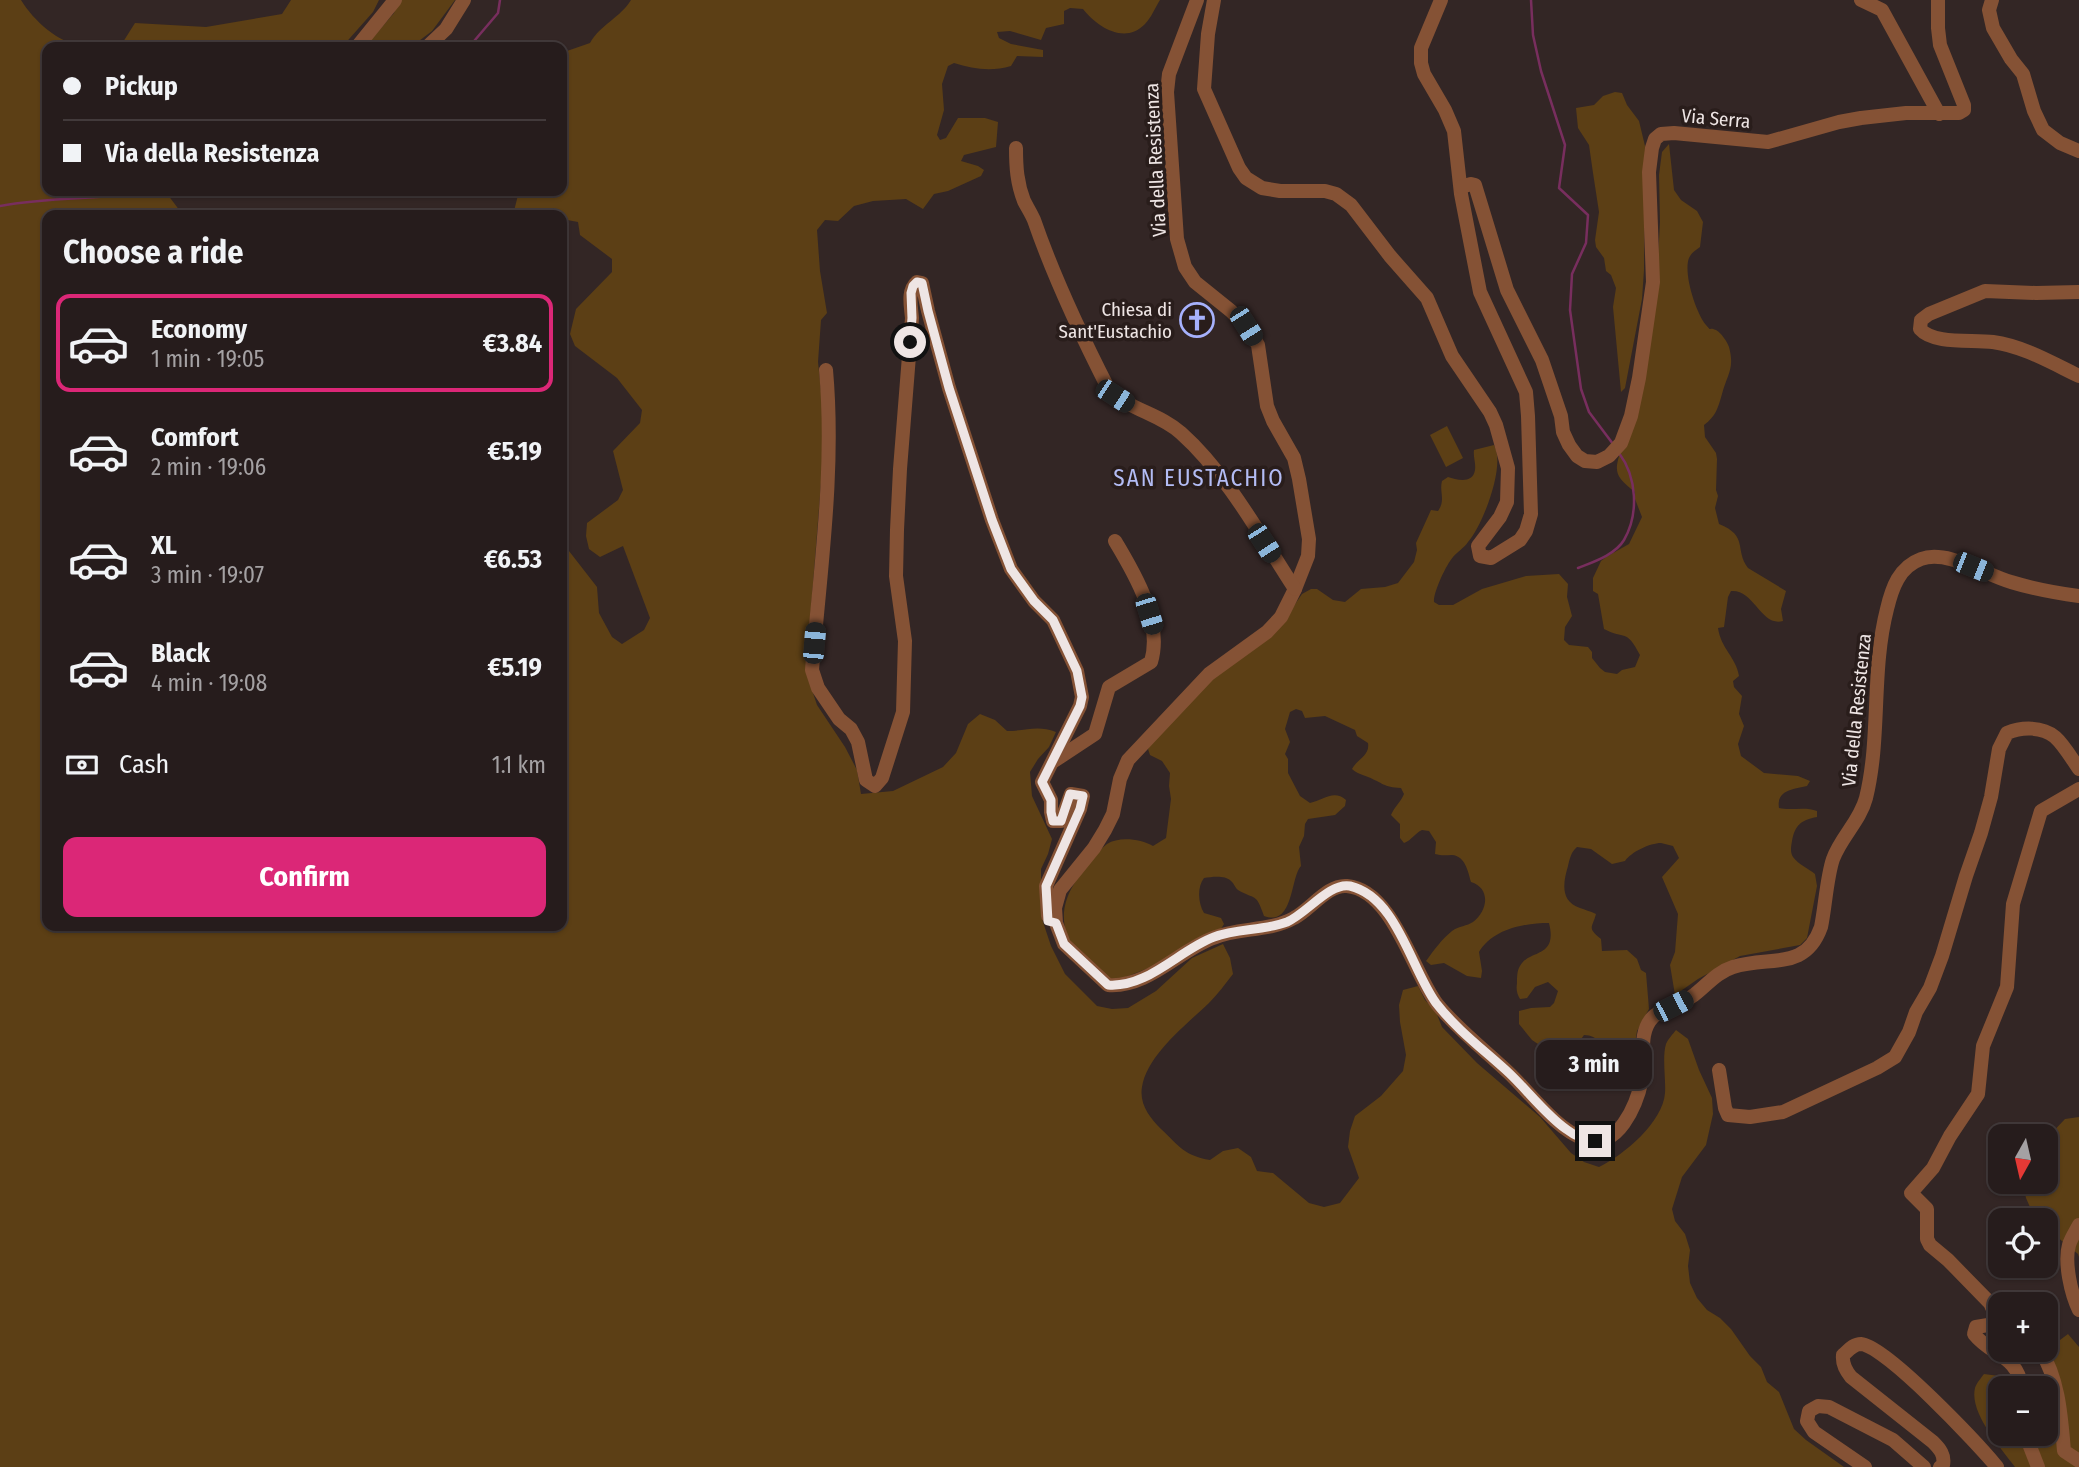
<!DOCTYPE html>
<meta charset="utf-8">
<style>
body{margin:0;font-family:"Fira Sans Condensed",sans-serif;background:#2e2525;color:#f1f3f6;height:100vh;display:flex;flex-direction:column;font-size:26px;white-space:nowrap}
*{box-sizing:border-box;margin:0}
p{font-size:23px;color:#a4a1a3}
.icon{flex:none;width:38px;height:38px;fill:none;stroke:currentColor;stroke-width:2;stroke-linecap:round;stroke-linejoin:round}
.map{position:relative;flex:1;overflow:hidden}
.drawer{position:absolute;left:42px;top:210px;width:525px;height:721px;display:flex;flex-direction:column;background:#261c1c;border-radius:14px;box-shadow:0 2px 5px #0004,0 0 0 2px #423a3b}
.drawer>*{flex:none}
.banner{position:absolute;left:42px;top:42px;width:525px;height:154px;border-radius:14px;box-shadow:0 2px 5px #0004,0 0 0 2px #423a3b;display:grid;align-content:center;height:154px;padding:0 21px;background:#261c1c}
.needle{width:46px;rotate:188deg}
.tools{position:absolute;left:1988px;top:1124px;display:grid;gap:14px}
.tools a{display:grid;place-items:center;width:70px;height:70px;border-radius:14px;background:#261c1c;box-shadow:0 2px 5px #0004,0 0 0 2px #423a3b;font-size:35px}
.end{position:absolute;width:32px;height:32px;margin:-16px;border:9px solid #eee5e4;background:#111;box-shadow:0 0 0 4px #111}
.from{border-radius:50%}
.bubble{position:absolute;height:49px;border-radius:14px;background:#261c1c;box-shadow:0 2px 5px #0004,0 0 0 2px #423a3b;font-size:23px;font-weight:700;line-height:49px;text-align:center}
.car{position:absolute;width:21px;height:42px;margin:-21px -10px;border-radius:9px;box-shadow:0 0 5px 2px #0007;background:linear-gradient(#222 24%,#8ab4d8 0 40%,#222 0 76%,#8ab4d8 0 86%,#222 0)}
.banner b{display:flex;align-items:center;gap:24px;height:66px;font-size:26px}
.banner b+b{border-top:2px solid #423a3b}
.banner i{width:18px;height:18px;background:#f1f3f6}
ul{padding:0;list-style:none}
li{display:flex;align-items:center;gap:21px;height:98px;margin:0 14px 10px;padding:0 7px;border:4px solid transparent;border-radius:14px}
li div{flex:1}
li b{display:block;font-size:26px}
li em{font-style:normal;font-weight:700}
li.selected{border-color:#db2777}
li>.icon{width:63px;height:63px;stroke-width:1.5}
h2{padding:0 21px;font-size:32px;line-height:84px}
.pay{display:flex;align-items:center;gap:18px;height:77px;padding:0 21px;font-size:26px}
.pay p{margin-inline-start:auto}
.cta{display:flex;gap:14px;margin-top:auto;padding:14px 21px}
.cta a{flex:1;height:80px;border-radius:14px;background:#db2777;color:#fff;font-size:28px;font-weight:700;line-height:80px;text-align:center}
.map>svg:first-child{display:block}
.green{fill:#5c3f15}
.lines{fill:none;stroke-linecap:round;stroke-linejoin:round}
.stream{stroke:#782e5e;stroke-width:2.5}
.minor{stroke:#855235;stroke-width:14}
.route{stroke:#eee5e4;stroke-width:9}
.labels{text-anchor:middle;stroke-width:7;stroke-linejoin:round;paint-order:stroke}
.street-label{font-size:19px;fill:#eee5e4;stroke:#291d1b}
.poi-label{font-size:19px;fill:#eee5e4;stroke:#291d1b;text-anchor:end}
.quarter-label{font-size:23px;letter-spacing:2px;fill:#b3bcf4;stroke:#291d1b}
</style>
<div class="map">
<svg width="2079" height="1467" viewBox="0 0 2079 1467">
<rect width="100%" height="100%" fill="#332625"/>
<g class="green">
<path d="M0,0h21c13,21 37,43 62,46 13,1 27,-3 40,-4l12,-19 71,4 76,-13 9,-14h88l-6,12 -31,35h-295v144h118l18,24h-136v711h515v-384l35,45 2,26 13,24 10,7 22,-14 6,-12 -27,-72 -23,11 -11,-8 -3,-13 1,-13 31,-23 5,-10 -10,-39 27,-28 2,-13 -25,-32 -42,-32 -5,-12 6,-25 36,-37v-13l-32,-24 -2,-13 -16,-3v-4h-49l6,-24h31l2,2 2,-2h8v-77l2,-2 -2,-20 6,-9 -6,-14v-13l5,-5 23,-8c10,-18 31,-26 41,-43h529c-5,8 -9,18 -15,24 -20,21 -48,3 -62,-15l-13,-1 -6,3v13l-18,4 -5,12 -31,-9 -13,1 2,6 12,6 32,6v7l-26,-1 -6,10c-20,6 -38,3 -57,-3l-6,3 -6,18 2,26 -7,25 3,5 6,-2 12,-20h27l13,4 -2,25 -32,8 -3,6 17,5 6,4 -3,6 -33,15 -14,3 -11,15 -17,-10 -33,2 -19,5 -16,15 -13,-1 -8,10 3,41 7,42 -6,7 -3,42 4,39v69l-16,202 11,33 28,42 12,23 4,24 32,-3 50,-24 13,-14 12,-29 12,-10 15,6 12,11c20,0 30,-6 49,1l-7,15 -11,12 -8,13 2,24 20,43 -4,15 -7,15v47l10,30 14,28 32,32 15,3 16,-1 28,-17 36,-33 31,-14 7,14 3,16c-8,10 -15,20 -24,29 -22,21 -62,52 -67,84 -3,17 8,31 19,42 18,17 24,27 49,31l13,-9 15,-3 13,9 6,14 16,2 36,30 15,4 16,-4 19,-25 -11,-31 2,-16 5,-15 26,-20 22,-25 3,-16 -6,-33 -1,-17 4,-15 15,-4 7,14 11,12 6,15 35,36 63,54 31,36 13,9 15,5c25,-12 64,-45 66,-74 1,-14 -3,-36 1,-49 2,-5 7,-10 10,-14l12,9 11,31 13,28 1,16 -7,31 -24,32 -10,32 3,12 10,13 5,16 -2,16 2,17 7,15 10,12 13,8 11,11 19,27 11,11 6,15 12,10 15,37 12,11 38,27h-1844z"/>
<path d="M399,0h56l-23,31 -21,16h-46l29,-34z"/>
<path d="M1615,92l7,1 5,12 12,16 6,25 -1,124 -2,29 -17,89 -4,4 -8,-85 3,-19 -5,-13 -5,-4 -2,-13 -8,-11 -1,-7 4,-28 -6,-39 -4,-28 -11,-17 -2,-20 18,-3 9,-9z"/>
<path d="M1669,144l5,46 7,10 16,11 6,11 -3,25c-4,3 -9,6 -11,11 -6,15 7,55 17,67 7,8 1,1 10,5 5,3 11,11 13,17 6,22 -2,28 -7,47 -4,14 -6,22 -18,31l1,12 11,16 1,6 -1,31 2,6 -3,12 4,16c30,12 15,25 29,44l38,23 -5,18 2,12c-22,6 -29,-32 -52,-30l-3,6 -4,30 -6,1c3,21 18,29 21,48l-6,5 1,6 8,9 -3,18 5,12 -6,18 3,12 23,17 34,3 12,5 -3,5c-13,3 -31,4 -28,22 12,3 26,-2 38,3v6c-16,3 -22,8 -25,24 -1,6 -2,11 1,16 5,7 16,12 22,17l2,12 -10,52 -7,7 -60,11 -42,23 -23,16 -5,-30 5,-13 3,-38 -16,-37 17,-19 -6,-12c-4,-1 -8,-2 -12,-3 -11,0 -30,9 -36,18l-13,3 -21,-15 -14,-2c-6,5 -7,11 -9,19 -5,17 -8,35 12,42 5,2 10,3 16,6 -4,15 -9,13 5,25l1,12 25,-1 10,9 4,11 5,3 3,36 -12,22 -5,32 -6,3c-5,-3 -10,-7 -15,-10 -10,-9 -12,-21 -27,-21l-5,7 -14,-2 -27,4 -6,-4 -13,-16v-13l12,-3 19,-1 4,-4 4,-12 -10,-9 -13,5 -8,11 -7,1c-3,-5 -4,-9 -3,-16 0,-5 0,-13 3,-17 9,-17 38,-7 29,-43 -25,0 -56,6 -70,29l3,19 -1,7 -14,-2 -23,-13 -13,2 -5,-4c8,-11 16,-22 26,-30 7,-5 15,-5 21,-9 15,-11 18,-34 -2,-40 -3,-11 -6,-26 -19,-27 -6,0 -10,1 -17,-1l1,-12 -7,-11 -7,-1c-7,3 -10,10 -18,13l-4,-5v-14l-9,-9c3,-8 10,-13 13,-21l-3,-6c-18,-1 -18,-5 -33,-11 -7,-3 -10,-3 -16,-8 6,-11 18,-13 16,-26l-11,-7 -2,-6 -30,-14 -20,2 -3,-7 -6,-2 -6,3 -5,17 5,13 -5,12 3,5v14l12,23 10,7c13,-3 24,-14 36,-3l-1,6 -10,9 -27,4 -3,5 -1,12 -5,11 2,19c-11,12 -7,61 -37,50 -8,-24 -9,-16 -26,-26 -3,-2 -4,-7 -7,-9 -6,-6 -19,-4 -27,-3 -7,9 -6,25 0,35l17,5 3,6 -3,5 -31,13 -31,22 -36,14 -13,1c-14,-13 -39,-28 -44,-47 -8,-29 8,-51 26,-72 5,-5 9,-12 15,-16 12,-8 34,-5 46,2l13,-8 5,-39 -2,-13 1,-13 -8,-12 -12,-6 -2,-6 2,-6 40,-45 97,-82 15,-22 9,-5h6l16,11 12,2 16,-13 24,-2 13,-4 16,-21 3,-12 -1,-7 15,-33 7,1c8,-11 1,-19 4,-30l6,-4c9,3 25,7 27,-7 1,-7 -2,-13 -1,-20l20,-5c12,20 -11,80 -26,97 -4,6 -11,10 -15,15 -7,8 -20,36 -19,45l5,3h14l29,-16 44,-13 33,-2 9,10 -1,13 5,19 -7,11 -1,13 5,5 19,2 4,5v6l8,10 5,4 12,2 5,-4 13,-3 5,-12c-14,-27 -15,-15 -36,-26l-6,-35 -5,-3v-13l8,-17 5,-4 23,-13 13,-27 -7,-18v-7c-20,-16 -22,-20 -13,-44l36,-188 2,-38 -1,-47 3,-23z"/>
<path d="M1447,426l16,32 -17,9 -16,-32z"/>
<path d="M2079,1117v140l-1,-3 -32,-26v-8h-8l-5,-6 -7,-16 -4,-16 24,-1v-42l19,-20z"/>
<path d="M2068,1334l11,13v120h-64c-14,-19 -46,-54 -40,-79 1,-4 6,-10 9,-14l15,2 9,12h-8v45h46v-45h-3l13,-45z"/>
</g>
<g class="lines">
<g class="stream">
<path d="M1531,0l2,35 8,36 24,74 -6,43 29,27 -2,28 -14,31 -2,36 11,79 8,23 24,32"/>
<path d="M469,47l29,-34 2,-13"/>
<path d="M0,206c52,-10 105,-6 157,-15"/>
<path d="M1578,568c15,-6 37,-13 46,-28 15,-26 13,-63 -5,-87"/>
</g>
<g class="minor">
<path d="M1197,0l-28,74 -2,18 10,147 8,28 10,15 36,29 15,15 12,19 9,61 6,15 21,37 5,21 10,60 -1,17 -13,33 -14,28 -14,15 -58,42 -81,86 -8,19 -7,35 -8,16 -11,18 -34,42 -5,18 1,15 8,21 44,41c40,3 70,-34 105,-47 26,-11 56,-6 81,-20 17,-9 34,-34 53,-32 46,4 66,87 90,118 21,26 48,46 72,69 22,21 47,56 75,66 34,13 53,-35 58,-60 4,-20 -5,-46 11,-62 4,-4 12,-7 18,-10 8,-4 16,-7 23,-12 13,-10 23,-23 39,-28 37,-12 72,5 88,-40 4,-19 6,-51 12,-68 8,-22 27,-38 33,-61 15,-61 5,-127 21,-189 5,-21 12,-42 34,-50 26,-10 65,16 90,23 23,7 45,11 68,14"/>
<path d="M1214,0l-6,34 -4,55 35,79 7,10 16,10 18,3h45l11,3 15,11 39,51 37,42 25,58 38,56 6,13 12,43 -1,34 -7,15 -22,29 2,10 11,2 29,-18 6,-9 5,-17 -3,-98 -2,-24 -46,-100 -19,-98 -7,-63 -9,-21 -21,-36 -3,-11v-15l20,-48"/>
<path d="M1861,0l21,10 57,104"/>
<path d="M1992,0l-3,10 4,18 18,31 12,15 11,37 9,19 17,13 19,8"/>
<path d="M357,47l38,-47"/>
<path d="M427,47l19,-18 18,-29"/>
<path d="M1016,148c0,19 1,35 8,53 3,6 7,12 10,19 20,58 46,113 74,168 20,22 51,25 73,45 46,41 80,104 114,156"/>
<path d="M1461,187l10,-3 4,1 32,105 35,70 19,56 2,16 6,13 8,11 8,5 12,1 12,-6 12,-13 10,-27 8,-38 14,-96 -4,-110 3,-24 3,-9 6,-5 13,-1 94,9 71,-20 22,-4 45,-5h53l5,-3v-5l-24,-60 -2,-17v-28"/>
<path d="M2079,292l-43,1 -51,-2 -56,23 -8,6 -1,9c14,16 53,10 73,13 30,4 59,21 86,34"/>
<path d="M826,370c9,100 -6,201 -14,300l6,18 21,31 12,10 7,13 8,38 9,6 7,-8 21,-66 2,-71 -9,-65 1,-46 3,-61 12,-151c-1,-12 -5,-27 5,-36l5,1 6,28 21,77 43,132 19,49 23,32 19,19 24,51 5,26 -2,9 -38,76 9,18v12l2,9h8l10,-27 12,2 -3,13 -34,77 2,30"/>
<path d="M1054,761l41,-27 14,-47 42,-25c12,-40 -16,-88 -36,-121"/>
<path d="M1719,1070l6,38 3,7 22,2 33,-5 94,-44 18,-11 14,-25 7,-20 14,-24 12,-32 24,-80 15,-43 10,-36 8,-48 8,-16c14,-6 35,-7 48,4 9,8 17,22 24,32"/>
<path d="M2079,1225c-3,6 -8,13 -10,20 -5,17 2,49 10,65"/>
<path d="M1999,1323l-9,-20 -42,-43 -18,-15 -3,-6v-30l-16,-16 22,-25 17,-32 28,-42 5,-48 24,-59 6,-83 28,-93 38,-22"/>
<path d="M2000,1323l-24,4 -2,7c18,23 43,20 48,54"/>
<path d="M2040,1349c19,31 21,67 24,102l15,10"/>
<path d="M2027,1433l2,11 9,23"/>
<path d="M1865,1467l-51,-35 -7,-11 2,-10 9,-5 11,1 64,33 31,27"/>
<path d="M1940,1467l3,-2c2,-10 -3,-16 -10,-23l-82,-65c-5,-6 -9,-13 -8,-22 5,-4 10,-11 18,-11 25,2 117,100 136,123"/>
</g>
</g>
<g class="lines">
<path class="route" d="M910,342l2,-24 -1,-25 2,-7 4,-4 5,1 6,28 21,77 43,132 19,49 23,32 19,19 24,51 5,26 -2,9 -38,76 9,18v12l2,9h8l9,-27 13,2 -3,13 -34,77 2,35 8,2 8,21 44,41c40,3 71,-35 106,-48 23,-9 49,-6 73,-15 19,-8 43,-40 63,-36 47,11 61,83 86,117 21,27 48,47 73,70 18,17 38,43 57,56 9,7 19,11 29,12"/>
</g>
<defs>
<g id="church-ring" transform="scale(1.75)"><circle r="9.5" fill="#291d1b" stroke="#a6b1fc" stroke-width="1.5"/><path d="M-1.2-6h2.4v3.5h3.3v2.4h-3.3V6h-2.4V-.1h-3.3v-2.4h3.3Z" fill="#a6b1fc"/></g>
</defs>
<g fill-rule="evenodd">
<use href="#church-ring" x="1197" y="320"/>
</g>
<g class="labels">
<g class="street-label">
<text transform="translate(1716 118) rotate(5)" y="7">Via Serra</text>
<text transform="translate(1155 160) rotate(-93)" y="7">Via della Resistenza</text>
<text transform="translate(1856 710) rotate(-84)" y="7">Via della Resistenza</text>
</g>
<g class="poi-label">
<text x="1172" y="316">Chiesa di<tspan x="1172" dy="22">Sant'Eustachio</tspan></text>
</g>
<g class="quarter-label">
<text x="1199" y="486">SAN EUSTACHIO</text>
</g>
</g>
</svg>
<div class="tools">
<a><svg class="needle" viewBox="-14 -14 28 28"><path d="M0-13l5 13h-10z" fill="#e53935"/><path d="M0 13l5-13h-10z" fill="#a4a1a3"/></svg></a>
<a><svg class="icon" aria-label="locate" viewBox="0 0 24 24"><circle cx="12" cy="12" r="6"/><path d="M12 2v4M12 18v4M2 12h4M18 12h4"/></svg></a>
<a>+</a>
<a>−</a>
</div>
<i class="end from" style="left:910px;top:342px"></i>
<i class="end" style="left:1595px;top:1141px"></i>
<div class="bubble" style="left:1536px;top:1040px;width:116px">3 min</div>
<i class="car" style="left:1246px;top:326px;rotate:148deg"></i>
<i class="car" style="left:1115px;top:396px;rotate:123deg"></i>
<i class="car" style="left:1264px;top:543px;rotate:147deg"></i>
<i class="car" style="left:1973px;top:567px;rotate:112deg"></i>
<i class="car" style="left:1149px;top:614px;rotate:163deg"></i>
<i class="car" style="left:814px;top:643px;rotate:5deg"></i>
<i class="car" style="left:1673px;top:1006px;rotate:63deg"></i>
<div class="banner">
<b><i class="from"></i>Pickup</b>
<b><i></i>Via della Resistenza</b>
</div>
<section class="drawer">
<h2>Choose a ride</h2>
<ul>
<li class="selected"><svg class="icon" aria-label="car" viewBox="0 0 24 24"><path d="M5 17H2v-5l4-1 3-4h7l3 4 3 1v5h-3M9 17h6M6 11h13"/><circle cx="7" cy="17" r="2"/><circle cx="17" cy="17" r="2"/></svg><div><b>Economy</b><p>1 min · 19:05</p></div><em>€3.84</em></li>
<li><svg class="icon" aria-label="car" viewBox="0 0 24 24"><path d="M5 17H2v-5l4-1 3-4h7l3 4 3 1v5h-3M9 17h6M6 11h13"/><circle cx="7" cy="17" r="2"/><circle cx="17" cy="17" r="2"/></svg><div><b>Comfort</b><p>2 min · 19:06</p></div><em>€5.19</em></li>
<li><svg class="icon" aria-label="car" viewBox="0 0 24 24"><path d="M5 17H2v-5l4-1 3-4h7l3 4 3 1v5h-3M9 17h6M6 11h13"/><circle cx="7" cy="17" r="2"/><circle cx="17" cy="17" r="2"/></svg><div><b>XL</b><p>3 min · 19:07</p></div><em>€6.53</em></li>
<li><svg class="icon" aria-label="car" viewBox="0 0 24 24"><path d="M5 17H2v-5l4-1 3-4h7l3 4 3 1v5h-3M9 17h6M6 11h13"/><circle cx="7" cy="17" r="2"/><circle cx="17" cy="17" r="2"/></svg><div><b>Black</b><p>4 min · 19:08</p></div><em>€5.19</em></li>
</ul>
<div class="pay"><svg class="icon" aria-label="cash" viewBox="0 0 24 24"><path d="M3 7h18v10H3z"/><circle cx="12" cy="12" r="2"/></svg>Cash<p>1.1 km</p></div>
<div class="cta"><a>Confirm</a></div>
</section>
</div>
